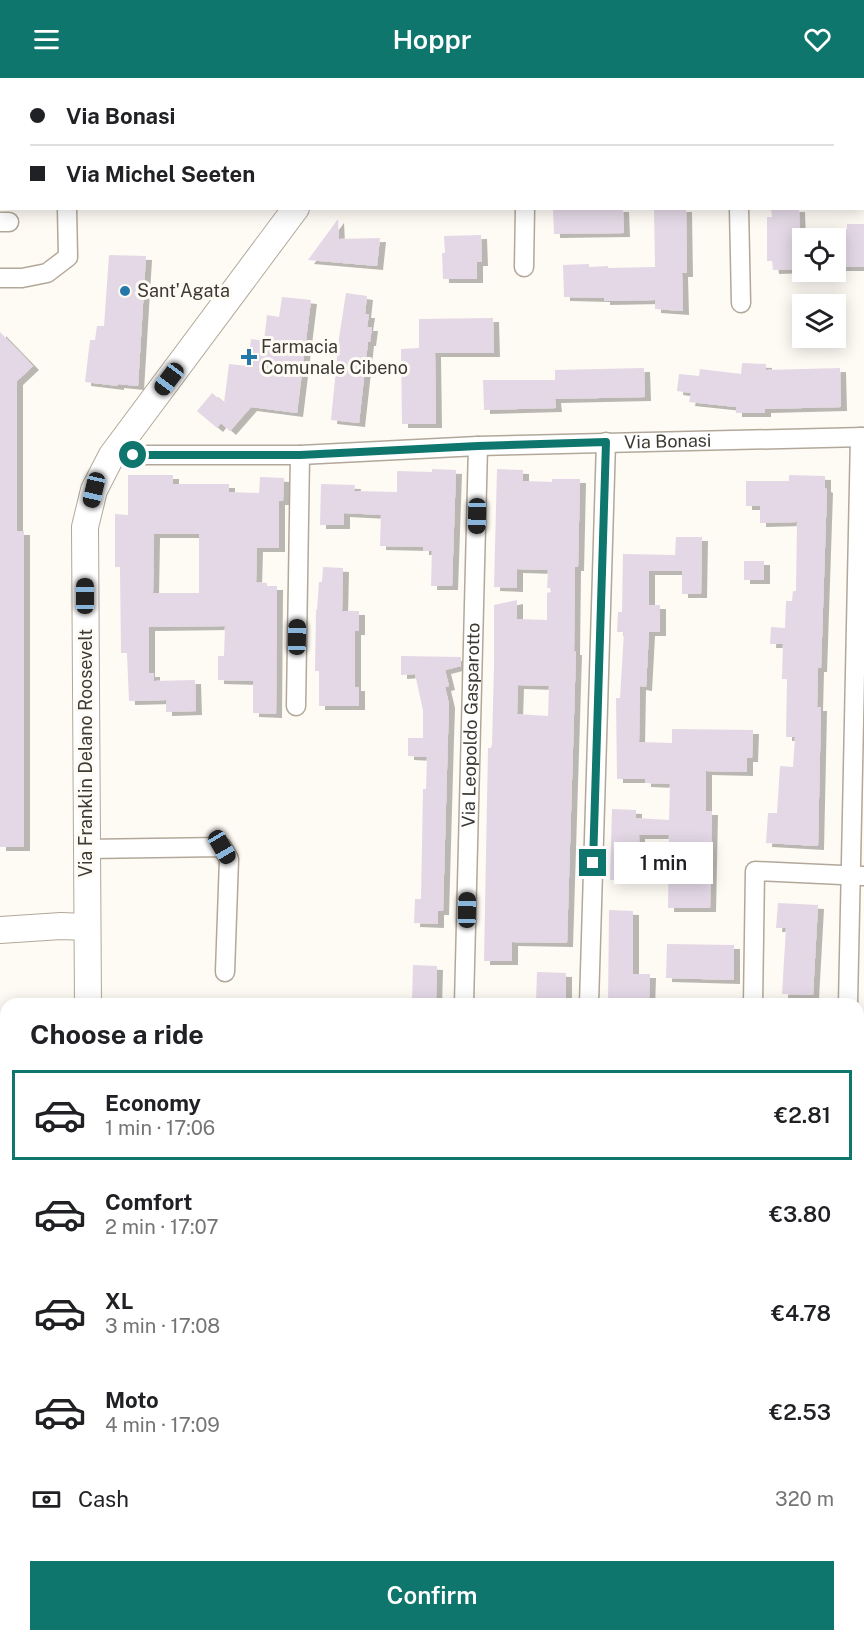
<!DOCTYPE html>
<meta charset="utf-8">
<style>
body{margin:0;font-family:"Public Sans",sans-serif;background:#f2f2f2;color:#202124;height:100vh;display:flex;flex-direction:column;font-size:22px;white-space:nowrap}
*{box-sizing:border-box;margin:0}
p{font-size:20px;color:#757577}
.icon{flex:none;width:33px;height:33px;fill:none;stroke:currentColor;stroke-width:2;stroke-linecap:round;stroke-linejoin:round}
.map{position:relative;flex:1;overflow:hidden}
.panel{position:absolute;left:0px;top:920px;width:864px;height:644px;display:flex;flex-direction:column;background:#fff;border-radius:18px 18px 0 0;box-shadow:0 3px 15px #0003}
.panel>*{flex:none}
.banner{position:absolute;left:0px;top:0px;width:864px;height:132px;box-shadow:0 3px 15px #0003;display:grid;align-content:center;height:132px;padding:0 30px;background:#fff}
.buttons{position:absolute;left:792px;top:150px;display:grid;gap:12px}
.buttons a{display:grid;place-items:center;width:54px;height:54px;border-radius:0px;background:#fff;box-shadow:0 3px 15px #0003;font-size:30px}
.end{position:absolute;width:27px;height:27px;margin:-14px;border:8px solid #0f766e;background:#fff;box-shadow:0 0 0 3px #fff}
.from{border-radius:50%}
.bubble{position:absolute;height:42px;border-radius:0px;background:#fff;box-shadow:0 3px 15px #0003;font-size:20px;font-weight:600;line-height:42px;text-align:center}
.car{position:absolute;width:18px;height:36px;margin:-18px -9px;border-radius:8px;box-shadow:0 0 4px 2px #0007;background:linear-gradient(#222 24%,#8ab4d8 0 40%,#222 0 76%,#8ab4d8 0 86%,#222 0)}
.banner b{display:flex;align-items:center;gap:21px;height:57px;font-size:22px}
.banner b+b{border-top:2px solid #e0e0e0}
.banner i{width:15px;height:15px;background:#202124}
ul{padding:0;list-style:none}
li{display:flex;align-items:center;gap:18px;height:90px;margin:0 12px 9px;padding:0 18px;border:3px solid transparent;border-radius:0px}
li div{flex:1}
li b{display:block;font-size:22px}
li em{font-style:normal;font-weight:600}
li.on{border-color:#0f766e}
li>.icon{width:54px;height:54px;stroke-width:1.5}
h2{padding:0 30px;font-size:27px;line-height:72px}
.pay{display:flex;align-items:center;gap:15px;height:66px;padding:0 30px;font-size:22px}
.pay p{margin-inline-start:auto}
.action{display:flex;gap:12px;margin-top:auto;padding:12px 30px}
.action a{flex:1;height:69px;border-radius:0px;background:#0f766e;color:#fff;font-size:24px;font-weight:600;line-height:69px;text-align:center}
header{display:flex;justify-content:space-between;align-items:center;height:78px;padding:0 30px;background:#0f766e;color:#fff;font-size:27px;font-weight:600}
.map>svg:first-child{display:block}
.building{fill:#e4d8e6;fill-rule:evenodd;filter:url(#shadow)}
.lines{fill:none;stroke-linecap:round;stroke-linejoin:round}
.street-casing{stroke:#b2a89a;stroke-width:21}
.secondary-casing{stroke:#b2a89a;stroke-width:28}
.street{stroke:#fff;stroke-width:18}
.secondary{stroke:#fff;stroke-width:26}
.route{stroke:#0f766e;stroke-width:8}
.poi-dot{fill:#2478a8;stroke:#fefaf4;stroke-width:2}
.labels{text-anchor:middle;stroke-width:6;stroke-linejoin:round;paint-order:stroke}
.poi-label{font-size:18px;fill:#3d3933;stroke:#fefaf4;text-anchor:start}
.street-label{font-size:18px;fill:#3d3933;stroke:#fefaf4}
</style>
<header><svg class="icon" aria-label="menu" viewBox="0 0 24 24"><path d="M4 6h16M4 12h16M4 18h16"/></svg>Hoppr<svg class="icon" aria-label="heart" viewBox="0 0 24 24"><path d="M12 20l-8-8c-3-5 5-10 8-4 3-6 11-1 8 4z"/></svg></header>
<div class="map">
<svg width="864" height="1562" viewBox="0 0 864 1562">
<defs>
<filter id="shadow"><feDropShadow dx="6" dy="4" stdDeviation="0" flood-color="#0004"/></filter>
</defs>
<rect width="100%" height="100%" fill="#fefaf4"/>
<g class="building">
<path d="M553,130h70l1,25 -70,1z"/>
<path d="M654,130h32l1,65h-5l1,38 -28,-2v-9l-51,1v-3l-40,-1 -1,-32 26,-1v3l19,-1v2l47,-1z"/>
<path d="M771,130h28l2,61 -28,1 -1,-9h-5v-44h5z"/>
<path d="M338,141l1,20 41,-1 -3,28 -69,-6z"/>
<path d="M847,146h17v43h-28v-38h11z"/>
<path d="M481,157l1,27h-5v17h-34l-1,-26h3l-1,-17z"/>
<path d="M109,177l37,1 -8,130 -20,-2v2l-33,-4 5,-42h5l2,-14h7z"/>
<path d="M346,215l21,3 -2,18h4l-2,13h5l-2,15h-2l-9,81 -28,-3 8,-82z"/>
<path d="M282,219l29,3 -14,113 -46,-6 -21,24 -9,-8 -4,5 -20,-17 15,-18 12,10 5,-39 19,2 3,-27 13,2 3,-26 12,2z"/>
<path d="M493,240l1,35h-59l1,71h-34l-1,-75 18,-1v-29z"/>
<path d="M0,254l33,34 -16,15v150h7v316h-24z"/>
<path d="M742,285l24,1v6l74,-2 1,39 -76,2v4h-29v-6l-47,-5 2,-9 -14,-2 2,-17 20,2 1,-7 41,5z"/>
<path d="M644,290l1,29 -90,2 1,9 -72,2 -1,-30h72v-10z"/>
<path d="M432,391l24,1 -4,116h-21l1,-35h-9v-4l-43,-1 1,-31 -37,-2v12h-24l1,-41 34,1 -1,6 43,1v-21l35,1z"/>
<path d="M497,391l26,1v11l29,1v-3h28l-2,88h-3l-1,84h2l-9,292 -55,-1v19h-28l4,-213h3l1,-4 2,-78v-61l23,-5v19l30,1v-27l4,-1 -1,-4h-3l1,-18 -31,-1v19l-23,-1zM518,607l31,1 -1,30 -31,-2z"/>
<path d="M128,397h45v9h56v8l30,1 1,-16 24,1 -1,23h-4v47h-22l-1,34 11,1v3h10l-1,128 -23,-1v-32l-35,-1v-24h6l1,-30 -76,1v46h5v8l41,-1 1,31 -30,1v-12l-37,1 -2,-48h-6l-1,-86h-5v-53l13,1zM154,456h45v59h-46z"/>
<path d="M789,397l36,1v12l2,1 -6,179h-3l-1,39h4l-3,139 -52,-3 2,-30h9l3,-47 13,1 2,-30h-9l1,-58h-5l1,-35h-13l1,-17 14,1 1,-27h6l1,-10h3l1,-69 -37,1v-17h-14v-25h43z"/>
<path d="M676,459h26l-1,57h-19v-23h-33v34h11v27h-11l-3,55 -6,-1 -1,56 33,1v-14l81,1 -1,28h-5v14l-41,-1v40h6l-2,97h-42l1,-73h-30l1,45h-30l2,-71 24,1v8l33,2 1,-36 -25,-1v-4h-28l-1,-81h4l4,-66h-7l1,-20h4l1,-58 52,1z"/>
<rect x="744" y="483" width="20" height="19"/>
<path d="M323,489l20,1 -1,43h17v20h-4v56h4v19h-40v-35h-4l1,-61h1l2,-28h3z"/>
<path d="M401,578l60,1v9l-16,4 4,16 -4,1 4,17 -1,31 -5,176h-5v13l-24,-1 1,-24h6l2,-110h3l1,-32 -19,-1v-18h15v-28l-8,-36 -14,1z"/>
<path d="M778,825l40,2 -5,90 -31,-1 4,-66h-10z"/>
<path d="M609,832l24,1v63h17l-1,30h-41z"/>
<path d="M667,866l67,1v35l-68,-2z"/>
<path d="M413,887l24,1 -1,36 -24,-1z"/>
<path d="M537,894l29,1v29h-30z"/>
</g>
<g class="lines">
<g class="street-casing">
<g id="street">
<path d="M65,0v2"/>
<path d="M862,78h2"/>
<path d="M739,130l2,95"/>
<path d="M0,144h9"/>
<path d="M524,189l1,-59"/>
<path d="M0,200h22l25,-5 21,-16 -1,-49"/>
<path id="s1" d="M112,377h188l178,-9 386,-9"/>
<path d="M296,628l4,-251"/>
<path d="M87,771l135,-2 7,12 -4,113"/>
<path id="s2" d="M464,926l14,-558"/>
<path d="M589,926l17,-562"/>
<path d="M753,926l2,-133 108,5"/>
<path d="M848,926l12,-567"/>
<path d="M858,1277h6"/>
<path d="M252,1562v-5"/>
<path d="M452,1562v-5"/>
<path d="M592,1562v-5"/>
<path d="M746,1562v-5"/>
</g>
</g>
<g class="secondary-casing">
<g id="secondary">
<path d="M392,2l1,-2"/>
<path d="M0,852l61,-4 26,1"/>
<path d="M88,926l-3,-477 9,-37 18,-35 184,-247"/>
<path d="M0,1515h6"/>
<path d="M85,1562v-5"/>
</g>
</g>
<use href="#street" class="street"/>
<use href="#secondary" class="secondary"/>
</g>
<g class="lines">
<path class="route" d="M133,377h167l178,-9 128,-4 -13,421"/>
</g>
<g class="poi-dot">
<circle cx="125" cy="213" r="6"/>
<path d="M246 270h6v6h6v6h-6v6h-6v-6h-6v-6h6z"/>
</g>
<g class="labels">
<g class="poi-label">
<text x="137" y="219">Sant'Agata</text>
<text x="261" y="275">Farmacia<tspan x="261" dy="21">Comunale Cibeno</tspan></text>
</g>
<g class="street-label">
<text dy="6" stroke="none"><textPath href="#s1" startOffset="556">Via Bonasi</textPath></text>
<text dy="6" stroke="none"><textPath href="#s2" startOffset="279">Via Leopoldo Gasparotto</textPath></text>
<text transform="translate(86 675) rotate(-90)" y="6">Via Franklin Delano Roosevelt</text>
</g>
</g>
</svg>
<div class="buttons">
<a><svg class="icon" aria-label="locate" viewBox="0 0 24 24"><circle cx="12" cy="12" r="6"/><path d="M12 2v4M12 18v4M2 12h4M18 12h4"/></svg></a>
<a><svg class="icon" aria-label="layers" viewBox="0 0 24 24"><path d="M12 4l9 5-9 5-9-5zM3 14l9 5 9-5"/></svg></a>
</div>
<i class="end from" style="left:133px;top:377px"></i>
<i class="end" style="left:593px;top:785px"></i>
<div class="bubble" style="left:614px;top:764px;width:99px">1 min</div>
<i class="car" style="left:169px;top:301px;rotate:217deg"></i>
<i class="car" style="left:94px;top:412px;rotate:193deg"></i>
<i class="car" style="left:477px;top:438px;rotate:181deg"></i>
<i class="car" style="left:85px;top:518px;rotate:0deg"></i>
<i class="car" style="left:297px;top:559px;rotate:1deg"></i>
<i class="car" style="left:222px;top:769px;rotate:150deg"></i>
<i class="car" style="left:467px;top:832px;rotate:1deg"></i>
<div class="banner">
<b><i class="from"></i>Via Bonasi</b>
<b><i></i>Via Michel Seeten</b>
</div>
<section class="panel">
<h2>Choose a ride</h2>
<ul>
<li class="on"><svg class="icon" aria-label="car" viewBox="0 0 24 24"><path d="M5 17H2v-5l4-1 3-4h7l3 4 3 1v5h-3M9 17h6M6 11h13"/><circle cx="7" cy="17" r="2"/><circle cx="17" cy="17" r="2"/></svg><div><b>Economy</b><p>1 min · 17:06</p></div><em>€2.81</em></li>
<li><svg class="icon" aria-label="car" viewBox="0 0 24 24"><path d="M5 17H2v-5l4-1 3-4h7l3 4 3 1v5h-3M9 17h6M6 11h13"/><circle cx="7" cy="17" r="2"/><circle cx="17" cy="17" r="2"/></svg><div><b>Comfort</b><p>2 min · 17:07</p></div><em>€3.80</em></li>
<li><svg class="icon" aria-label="car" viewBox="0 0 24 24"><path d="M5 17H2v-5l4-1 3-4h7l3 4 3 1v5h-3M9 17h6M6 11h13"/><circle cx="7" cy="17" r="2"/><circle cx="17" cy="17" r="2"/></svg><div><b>XL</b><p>3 min · 17:08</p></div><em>€4.78</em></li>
<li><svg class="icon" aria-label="car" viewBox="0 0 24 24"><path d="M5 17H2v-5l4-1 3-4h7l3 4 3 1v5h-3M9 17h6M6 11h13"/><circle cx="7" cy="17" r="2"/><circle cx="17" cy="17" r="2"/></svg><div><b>Moto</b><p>4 min · 17:09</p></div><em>€2.53</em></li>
</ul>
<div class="pay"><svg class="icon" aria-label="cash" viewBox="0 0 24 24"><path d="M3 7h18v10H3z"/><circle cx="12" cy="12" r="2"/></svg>Cash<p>320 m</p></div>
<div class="action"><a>Confirm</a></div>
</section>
</div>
